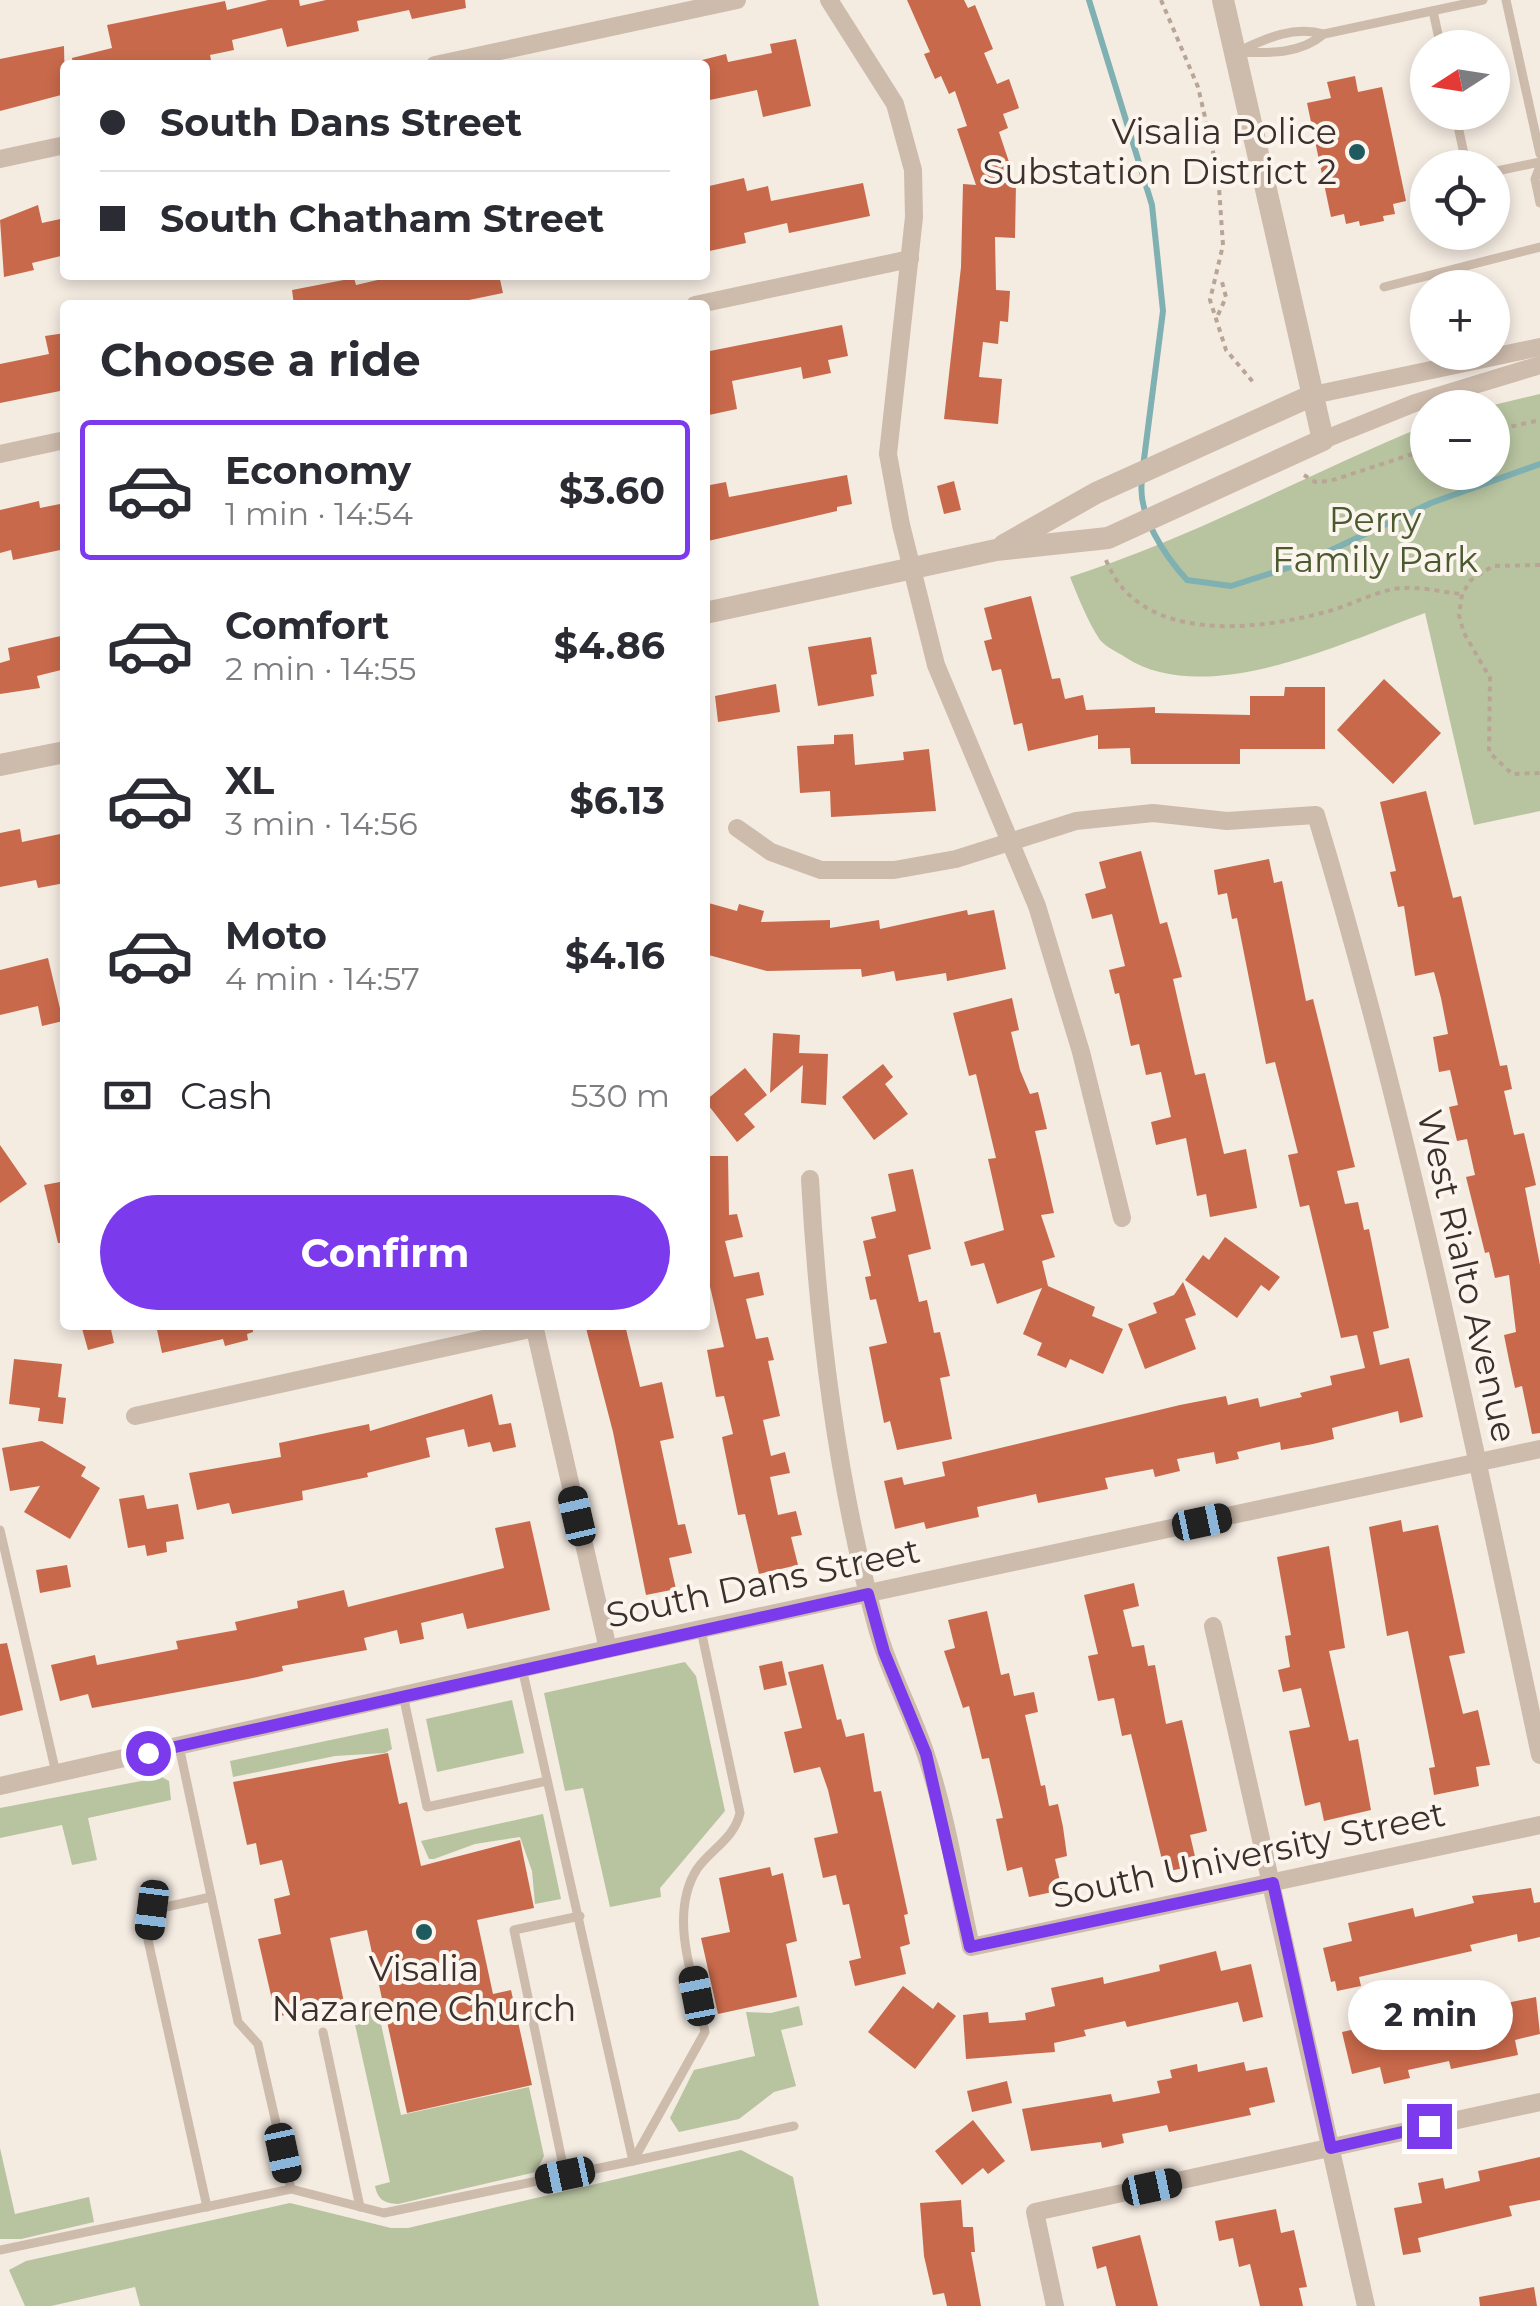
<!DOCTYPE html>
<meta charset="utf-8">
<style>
body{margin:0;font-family:Montserrat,sans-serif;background:#f7f7f7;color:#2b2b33;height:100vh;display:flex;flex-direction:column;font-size:38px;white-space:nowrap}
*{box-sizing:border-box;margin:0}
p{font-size:32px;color:#7c7c81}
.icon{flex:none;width:55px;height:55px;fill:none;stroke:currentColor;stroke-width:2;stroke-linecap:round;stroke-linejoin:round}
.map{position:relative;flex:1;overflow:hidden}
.drawer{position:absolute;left:60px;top:300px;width:650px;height:1030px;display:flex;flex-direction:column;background:#fff;border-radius:10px;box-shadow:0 5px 15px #0003}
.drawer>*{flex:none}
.top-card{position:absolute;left:60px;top:60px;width:650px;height:220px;border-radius:10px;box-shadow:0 5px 15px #0003;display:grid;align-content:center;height:220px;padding:0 40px;background:#fff}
.needle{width:65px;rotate:258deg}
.buttons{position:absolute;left:1410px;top:30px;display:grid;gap:20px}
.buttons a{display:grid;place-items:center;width:100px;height:100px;border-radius:50%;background:#fff;box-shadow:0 5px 15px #0003;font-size:50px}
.end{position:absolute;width:45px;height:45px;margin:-22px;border:12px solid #7c3aed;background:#fff;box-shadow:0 0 0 5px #fff}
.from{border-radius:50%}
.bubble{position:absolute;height:70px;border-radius:35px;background:#fff;box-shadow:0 5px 15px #0003;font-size:32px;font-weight:700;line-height:70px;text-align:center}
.car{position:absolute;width:30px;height:60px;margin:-30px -15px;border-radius:12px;box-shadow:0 0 8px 2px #0007;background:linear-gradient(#222 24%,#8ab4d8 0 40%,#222 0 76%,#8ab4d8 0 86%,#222 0)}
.top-card b{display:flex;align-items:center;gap:35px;height:95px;font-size:38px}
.top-card b+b{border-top:2px solid #e1e1e2}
.top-card i{width:25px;height:25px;background:#2b2b33}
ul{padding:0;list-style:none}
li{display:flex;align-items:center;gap:30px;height:140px;margin:0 20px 15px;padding:0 20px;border:5px solid transparent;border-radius:10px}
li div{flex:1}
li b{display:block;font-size:38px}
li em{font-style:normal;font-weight:700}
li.active{border-color:#7c3aed}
li>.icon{width:90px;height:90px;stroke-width:1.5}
h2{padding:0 40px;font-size:45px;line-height:120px}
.pay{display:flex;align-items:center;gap:25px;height:110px;padding:0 40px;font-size:38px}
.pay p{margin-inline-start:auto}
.action{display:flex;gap:20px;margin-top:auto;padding:20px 40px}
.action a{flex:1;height:115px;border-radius:60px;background:#7c3aed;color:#fff;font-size:40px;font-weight:700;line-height:115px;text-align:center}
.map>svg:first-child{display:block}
.green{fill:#b8c4a0}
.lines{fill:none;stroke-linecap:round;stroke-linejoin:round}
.stream{stroke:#7fb0b2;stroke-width:6}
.building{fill:#c8694b}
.path{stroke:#b9a596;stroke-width:4;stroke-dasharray:5 5;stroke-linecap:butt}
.service{stroke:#cdbbac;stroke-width:9}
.minor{stroke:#cdbbac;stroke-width:18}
.tertiary{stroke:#cdbbac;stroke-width:22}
.route{stroke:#7c3aed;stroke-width:12}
.poi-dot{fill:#1f5a5e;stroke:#fbf5ee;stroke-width:4}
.labels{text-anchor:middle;stroke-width:8;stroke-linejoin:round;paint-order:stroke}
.poi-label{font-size:35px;fill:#3b302b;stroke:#fbf5ee;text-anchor:end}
.park-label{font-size:35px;fill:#4a5a2e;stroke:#fbf5ee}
.street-label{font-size:35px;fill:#3b302b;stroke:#fbf5ee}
</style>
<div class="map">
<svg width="1540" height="2306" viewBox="0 0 1540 2306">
<rect width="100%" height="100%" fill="#f4ebe1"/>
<g class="green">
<path d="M1540,394v417l-66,14 -49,-212c-81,29 -220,97 -300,44 -8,-5 -19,-10 -25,-17 -12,-18 -22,-43 -30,-63 125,-40 237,-103 357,-152l1,47h64v-64l-7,-1z"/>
<path d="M685,1662l11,14 29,135 -65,77 1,9 -51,10 -27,-119 -18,3 -21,-98z"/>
<path d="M512,1700l12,53 -87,19 -11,-53z"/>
<path d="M388,1728l4,21 -7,4 -50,3 -102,21 -3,-16z"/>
<path d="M162,1777l7,4 2,19 -83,18 9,42 -25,5 -10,-40 -62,13v-30z"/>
<path d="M543,1814l18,85 -26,5 -3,-33 -12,-34 -45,7 -41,15h-5l-8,-18z"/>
<path d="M377,2006l24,109 128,-28 15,69 -8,16 -138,32c-14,-1 -20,-4 -23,-18l15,-4 -38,-171z"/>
<path d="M799,2006l4,19 -22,5 15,56 -22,6 -35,27 -60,13 -9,-14 24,-48 61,-14 -9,-44 25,1z"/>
<path d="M0,2148l15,66 74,-17 5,25 -73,17h-21z"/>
<path d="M741,2150l52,27 26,129h-679l-5,-19 -84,19h-26l-16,-36 17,-9 264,-58 101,25h17z"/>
</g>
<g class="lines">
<g class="stream">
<path d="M1089,0l63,205 11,106 -20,156"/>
<path d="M1142,480c-5,35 23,76 45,100l44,6 75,-24 125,-59 109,-39"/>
</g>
</g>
<g class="building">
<path d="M268,0h31l1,6 26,-6h139l1,8 -54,11 -3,-9 -52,11 2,10 -72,16 -5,-19 -50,12 2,10 -24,5 2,10h-24l-1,-5 -21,5h-93l-1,-7 40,-10 -5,-23 118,-24 2,9z"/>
<path d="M907,0h57l4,8 7,-3 18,44 -9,4 13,31 12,-5 10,29 -16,6 5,14 -9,4 17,51 -1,55 -20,-1 1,53 14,1 -2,31 -8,-1 -2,23 -15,-2 -4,35 23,2 -4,45 -54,-5 17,-152 2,-83 13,1 -19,-56 10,-3 -12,-35 -6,3 -8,-18 -6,3 -11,-25 6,-2z"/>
<path d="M796,39l15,67 -48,11 -6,-27 -52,11 -3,-41 24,-6 2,8 44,-9 -2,-9z"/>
<path d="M64,46l1,48 -65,17v-52z"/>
<path d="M1355,76l3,16 24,-5 24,114 -13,3 2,10 -12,2 1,5 -24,5 -1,-5 -13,3 -2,-10 -13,3 -24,-114 24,-5 -4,-16z"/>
<path d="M744,178l3,13 21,-5 3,15 92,-18 7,33 -81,17 -2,-10 -43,10 2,10 -41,9v-65z"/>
<path d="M38,205l4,18 23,-5v37l-33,8 2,7 -30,7 -4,-57z"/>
<path d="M399,275h100l4,18 -34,7 1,5h-176l-2,-15 62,-12 2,7z"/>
<path d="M842,325l6,31 -20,4 3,13 -28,6 -2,-12 -69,14 5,28 -28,6 -4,-63z"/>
<path d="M65,333v57l-65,13v-39l49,-10 -4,-18z"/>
<path d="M847,475l5,29 -15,3v4l-129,30 -3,-55 21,-4 3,15z"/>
<path d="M954,481l7,29 -17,4 -7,-28z"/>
<path d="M39,501l1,7 25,-5v46l-52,11 -2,-10 -11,3v-43z"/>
<path d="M1031,596l21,83 8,-1 5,21 18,-4 3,15 69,-3v6l95,2v-19h34l1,-9h40v62h-85v15h-109l-1,-16 -32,1v-14l-70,16 -6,-28 -8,2 -13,-56 -9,2 -8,-30 8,-2 -8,-31z"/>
<path d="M65,635v34l-28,7 3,12 -40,6v-31l10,-3 -2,-12z"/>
<path d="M871,637l6,37 -6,1 3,21 -56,10 -10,-59z"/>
<path d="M1384,679l57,54 -48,51 -56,-54z"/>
<path d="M776,684l4,28 -62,10 -3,-26z"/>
<path d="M853,734l2,31 49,-5 -1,-8 26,-3 7,62 -105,6 -1,-26 -30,2 -3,-47 37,-2v-9z"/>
<path d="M1426,791l27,107 8,-2 39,170 7,-1 5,24 -8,2 10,44 10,-2 12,52 -11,3 15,77v168l-8,1 -10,-48 -7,2 -6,-28 -5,-25 12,-3 -7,-57 -14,3 -6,-26 -4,1 -19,-76 9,-2 -8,-36 -10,2 -8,-34 9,-2 -8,-35 -11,2 -6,-35 15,-3 -7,-36 -7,-26 -19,4 -11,-70 -6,1 -8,-35 6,-1 -16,-69z"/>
<path d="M20,829l2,13 43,-9v50l-27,5 -2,-8 -36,7v-54z"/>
<path d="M1141,851l19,73 7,-2 15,55 -9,2 22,96 10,-2 19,81 22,-5 11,59 -47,9 -4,-23 -9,2 -11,-58 -30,7 -5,-23 20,-5 -10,-45 -15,3 -7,-31 -8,2 -12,-53 -4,1 -6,-24 16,-4 -13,-52 -20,5 -7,-25 21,-6 -7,-26z"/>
<path d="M1269,859l5,24 8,-2 24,120 7,-2 42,168 -18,4 8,33 13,-2 6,28 5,-1 20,99 -16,4 7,33 29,-7 14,59 -23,6 -2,-12 -66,17 2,11 -21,5 -32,6 -1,-8 -43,10 2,7 -23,5 -2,-12 -37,7 3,12 -25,6 -2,-8 -48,9 3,11 -70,14 -2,-9 -59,13 2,10 -23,5 -30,7 -2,-7 -29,7 -11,-48 18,-4 2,8 41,-9 -3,-14 238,-57 46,-9 2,9 30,-7 2,9 42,-10 -2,-4 32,-8 -2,-9 35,-8 -8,-33 -16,3 -32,-133 -9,2 -12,-52 10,-2 -23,-91 -9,2 -29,-146 -5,1 -5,-26 -9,2 -4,-25z"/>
<path d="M705,902l32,9 2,-7 25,7 -3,11 69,-2v8l49,-8 1,9 87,-19 1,5 26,-5 12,59 -59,12 -1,-8 -50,8 -2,-10 -32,6 -1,-8 -94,2 -62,-17z"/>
<path d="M48,958l15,63 -21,5 -4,-20 -38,9v-45z"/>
<path d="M1012,998l7,32 -8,2 9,38 10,24 8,-2 9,37 -12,2 19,82 -13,2 14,42 -13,4 6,25 47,21 -3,9 31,13 -20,45 -33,-15 -4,9 -29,-13 5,-12 -19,-9 19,-46 -45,16 -13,-41 -13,3 -7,-24 40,-12 -16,-71 8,-1 -20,-84 -7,2 -16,-63z"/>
<path d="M773,1033l27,2 -1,18 29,1 -2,51 -25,-2 2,-38 -33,28z"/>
<path d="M883,1064l10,13 -8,7 23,30 -34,26 -32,-43z"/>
<path d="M745,1068l22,27 -23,19 11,13 -18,15 -32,-41z"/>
<path d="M0,1145l27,39 -27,19z"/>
<path d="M705,1156h23l1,59 8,-1 6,23 -18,4 9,36 25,-5 5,23 -18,4 10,40 12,-2 6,23 -6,1 12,55 -17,4 8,36 14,-4 5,21 -20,4 8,38 18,-4 6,24 -11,2 7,28 -39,9 -14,-60 -7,1 -16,-78 11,-3 -9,-38 -8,1 -9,-47 17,-3 -19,-82z"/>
<path d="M913,1169l18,80 -23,6 11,47 8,-2 7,33 6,-1 10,44 -10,2 12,61 -55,11 -7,-29 -6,2 -15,-76 18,-4 -11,-44 -6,1 -5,-23 6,-1 -8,-35 13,-3 -5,-21 25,-6 -8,-37z"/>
<path d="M65,1181v62h-7l-14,-58z"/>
<path d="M1225,1237l55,40 -11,14 -8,-6 -24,33 -52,-38 18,-25 6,5z"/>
<path d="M1183,1282l13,33 -11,4 11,30 -51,20 -17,-45 29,-11 -4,-10 21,-8z"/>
<path d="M81,1325h29l4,18 -26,7z"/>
<path d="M156,1325h97v7l-6,2 1,6 -23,6 -2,-7 -61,14z"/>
<path d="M600,1325h25l15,62 22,-5 12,56 -14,3 18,84 7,-1 7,29 -23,5 7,31 -30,6 -33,-163 -27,-104z"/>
<path d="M14,1359l48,5 -4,33 8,1 -3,26 -25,-3 2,-13 -31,-4z"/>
<path d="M492,1394l7,31 12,-2 5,24 -23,5 -3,-10 -22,5 -4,-18 -38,9 4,19 -63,16 1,4 -66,14 1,9 -71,14 -3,-11 -32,7 -8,-37 92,-16 -2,-14 90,-19 1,7z"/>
<path d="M42,1441l44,26 -5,9 19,12 -30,51 -46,-27 16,-26 -30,5 -8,-43z"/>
<path d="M144,1495l3,14 31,-5 6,35 -18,3 1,10 -20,4 -2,-11 -17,3 -9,-49z"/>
<path d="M1401,1520l2,12 35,-7 27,128 -16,3 14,58 15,-4 12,55 -14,2 3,19 -45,9 -5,-27 6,-1 -27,-136 -21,5 -18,-109z"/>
<path d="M530,1521l20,89 -83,19 -4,-16 -42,10 3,16 -24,5 -3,-14 -33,8 3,12 -85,16 1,5 -35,8 -156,29 -4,-14 -28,7 -9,-36 44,-10 2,10 81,-16 -2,-8 61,-11 -2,-8 63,-14 -1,-7 47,-11 4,17 156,-39 -9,-40z"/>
<path d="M1329,1546l16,102 -16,3 20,90 9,-2 13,71 -47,11 -4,-19 -15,4 -16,-75 21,-4 -9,-39 -18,4 -5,-22 12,-3 -5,-31 6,-1 -14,-78z"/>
<path d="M67,1565l4,22 -31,6 -4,-23z"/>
<path d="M1134,1583l5,23 -16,4 9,37 12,-2 4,21 7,-1 11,59 16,-4 25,111 -17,4 7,30 -32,7 -34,-138 -9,2 -8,-38 -16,3 -10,-45 10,-2 -14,-59z"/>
<path d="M987,1611l14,64 8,-2 5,23 20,-4 4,20 -13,3 16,71 4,-1 4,21 9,-2 5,23 4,29 -12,3 7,31 -33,7 -7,-30 -15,4 -11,-52 7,-1 -14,-60 -7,1 -13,-53 -6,2 -19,-57 11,-3 -7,-28z"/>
<path d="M7,1643l16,67 -23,6v-72z"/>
<path d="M782,1661l5,24 -23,5 -5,-24z"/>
<path d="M823,1664l14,56 4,-1 5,18 18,-4 10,59 7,-1 27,123 -4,1 6,29 -10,3 6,27 -51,12 -6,-25 12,-3 -12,-54 -6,1 -7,-30 -13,3 -9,-40 24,-5 -10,-43 -8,-23 -26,6 -10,-41 18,-4 -14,-56z"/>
<path d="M388,1753l11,51 8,-2 14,64 99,-26 14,68 -57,12 16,74 18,-4 21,95 -125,28 -40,-183 -37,8 14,64 -68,15 -18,-78 23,-5 -7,-35 16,-4 -8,-35 -22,5 -4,-22 -9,2 -14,-63z"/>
<path d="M770,1867l2,9 11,-3 14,68 -11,3 11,53 -79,17 -17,-76 29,-6 -11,-54z"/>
<path d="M1531,1888l3,15 6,-1v35l-22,5 -1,-8 -47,11 2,6 -113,26 2,9 -24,5 -2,-10 -4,1 -8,-34 29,-7 -4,-18 65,-15 2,9 59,-14 -2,-7z"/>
<path d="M1216,1951l5,20 30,-7 12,53 -20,5 -5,-20 -111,25 -2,-6 -41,9 2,6 -32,7 1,9 -89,7 -3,-44 25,-3 1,11 37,-3 -1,-7 30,-7 -4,-18 52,-11 1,7 56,-13 -1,-6z"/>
<path d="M903,1986l30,23 5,-7 18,14 -41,53 -47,-37z"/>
<path d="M1536,1997l4,37 -25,6 3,15 -67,14 -2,-8 -41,9 2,8 -26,6 -4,-17 -28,7 -10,-42 55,-12 3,16 44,-10 -2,-10z"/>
<path d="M1244,2062l2,9 21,-4 8,35 -26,6 2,7 -82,17 -2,-7 -45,9 2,9 -22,5 -1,-6 -70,9 -9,-42 89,-15 2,8 47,-9 -3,-12 15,-3 -2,-8 27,-6 1,8z"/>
<path d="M1007,2081l5,22 -40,9 -5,-21z"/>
<path d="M973,2120l32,41 -17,13 -5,-6 -21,17 -27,-34z"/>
<path d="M1540,2157v43l-31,6 3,10 -94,22 3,14 -18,3 -9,-47 28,-5 -4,-20 25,-5 2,11 35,-8 -2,-10z"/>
<path d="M961,2200l2,27h10l2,25h-4l10,54h-34l-3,-13 -11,2 -9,-39 -4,-53z"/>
<path d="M1276,2209l5,24 13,-3 13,57 -8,1 4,18h-43l-10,-42 -11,3 -6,-29 -14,3 -4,-20z"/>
<path d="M1140,2235l18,71h-42l-10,-40 -9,3 -5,-22z"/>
<path d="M1534,2287l3,19h-57l-1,-9z"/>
</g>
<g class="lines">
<g class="path">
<path d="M1161,0l37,87 20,86 5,72 -13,55 16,50 27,32"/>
<path d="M1218,315l8,-18 -5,-19"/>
<path d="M1492,431l48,-11"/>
<path d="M1304,475l11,7 15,-1 98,-32"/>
<path d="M1106,560c33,85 151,71 223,51 22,-6 43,-18 65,-22 24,-4 45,3 68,5"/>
<path d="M1540,565l-47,1 -22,14 -9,14 -3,21 5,18 26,45 -1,74 23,22 28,-1"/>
</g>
<g class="service">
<path d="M1506,0l34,154"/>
<path d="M1433,11l8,37"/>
<path d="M1324,34c-31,-9 -59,5 -87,18 31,1 62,3 87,-18l159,-34"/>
<path d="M1455,112l12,56"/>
<path d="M1540,166l-5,13 5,24"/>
<path d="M1492,172l48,-10"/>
<path d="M1384,287l156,-40"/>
<path d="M0,1530l56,243"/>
<path d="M522,1668l111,493 161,-35"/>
<path d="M403,1695l24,112 120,-26"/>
<path d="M179,1746l59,276 20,22 33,145 93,24 249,-52 72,-129c-10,-49 -38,-116 -8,-163 14,-20 37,-30 43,-56l-39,-183"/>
<path d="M323,2032l37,175"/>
<path d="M565,2175l-51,-245 66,-14"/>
<path d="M207,2207l-59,-267 4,-30 59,-13"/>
<path d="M0,2250l291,-61"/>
</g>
<g class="minor">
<path d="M829,0l66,104 18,66 1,47 -26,237 13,71 35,140 101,241 44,146 41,166"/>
<path d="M435,65l302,-65"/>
<path d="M0,159l65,-14"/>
<path d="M695,305l215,-46"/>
<path d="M1313,395l227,-48"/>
<path d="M1323,440l92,-37 125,-38"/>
<path d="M0,454l65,-14"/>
<path d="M737,828l34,24 50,18h73l62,-11 120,-38 77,-8 74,8 89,-6c93,308 157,625 224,940"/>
<path d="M810,1179c8,149 26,297 65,442 12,47 36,89 51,134 21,62 31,129 45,192l569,-122"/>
<path d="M534,1325l74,324"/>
<path d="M135,1416l399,-88"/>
<path d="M1213,1626l153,680"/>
<path d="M0,1786l608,-137 932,-200"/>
<path d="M1055,2306l-20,-94 505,-110"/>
</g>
<g class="tertiary">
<path d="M1004,545l92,-52 217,-98"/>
<path d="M705,613l291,-63 112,-12 215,-98 -100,-440"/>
<path d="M0,765l65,-13"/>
</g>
</g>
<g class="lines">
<path class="route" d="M148,1753l720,-159 16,58 42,102 44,193 303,-64 58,265 98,-22"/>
</g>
<g class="poi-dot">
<circle cx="1357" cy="152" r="10"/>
<circle cx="424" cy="1932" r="10"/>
</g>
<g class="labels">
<g class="poi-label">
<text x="1337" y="144">Visalia Police<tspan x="1337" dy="40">Substation District 2</tspan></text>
<text x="424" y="1981" text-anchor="middle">Visalia<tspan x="424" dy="40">Nazarene Church</tspan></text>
</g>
<g class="park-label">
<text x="1375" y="532">Perry<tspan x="1375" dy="40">Family Park</tspan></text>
</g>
<g class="street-label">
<text transform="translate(1467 1276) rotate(77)" y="12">West Rialto Avenue</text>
<text transform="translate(763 1583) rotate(-12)" y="12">South Dans Street</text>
<text transform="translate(1248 1855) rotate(-12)" y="12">South University Street</text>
</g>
</g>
</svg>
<div class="buttons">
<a><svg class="needle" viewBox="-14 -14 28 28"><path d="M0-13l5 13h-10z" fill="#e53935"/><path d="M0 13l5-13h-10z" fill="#7c7c81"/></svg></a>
<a><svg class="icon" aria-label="locate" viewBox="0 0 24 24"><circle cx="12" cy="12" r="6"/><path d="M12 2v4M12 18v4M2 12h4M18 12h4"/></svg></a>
<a>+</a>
<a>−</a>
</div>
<i class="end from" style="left:148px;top:1753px"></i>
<i class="end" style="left:1429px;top:2126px"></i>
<div class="bubble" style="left:1348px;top:1980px;width:165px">2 min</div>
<i class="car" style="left:577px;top:1516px;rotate:347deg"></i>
<i class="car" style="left:1202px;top:1522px;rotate:78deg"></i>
<i class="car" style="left:152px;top:1910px;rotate:187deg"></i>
<i class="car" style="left:697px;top:1996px;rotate:349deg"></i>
<i class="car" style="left:283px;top:2153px;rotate:168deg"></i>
<i class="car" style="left:565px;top:2175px;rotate:258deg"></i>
<i class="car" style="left:1152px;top:2187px;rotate:78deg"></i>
<div class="top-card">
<b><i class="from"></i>South Dans Street</b>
<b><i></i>South Chatham Street</b>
</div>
<section class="drawer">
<h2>Choose a ride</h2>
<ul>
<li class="active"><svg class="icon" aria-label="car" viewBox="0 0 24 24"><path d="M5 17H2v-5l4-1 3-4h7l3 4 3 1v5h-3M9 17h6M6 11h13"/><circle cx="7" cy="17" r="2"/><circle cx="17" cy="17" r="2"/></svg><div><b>Economy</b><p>1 min · 14:54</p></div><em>$3.60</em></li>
<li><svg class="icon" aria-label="car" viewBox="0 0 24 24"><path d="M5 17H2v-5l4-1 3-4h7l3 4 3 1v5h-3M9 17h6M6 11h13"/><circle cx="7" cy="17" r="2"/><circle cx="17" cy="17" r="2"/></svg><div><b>Comfort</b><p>2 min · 14:55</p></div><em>$4.86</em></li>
<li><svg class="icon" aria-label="car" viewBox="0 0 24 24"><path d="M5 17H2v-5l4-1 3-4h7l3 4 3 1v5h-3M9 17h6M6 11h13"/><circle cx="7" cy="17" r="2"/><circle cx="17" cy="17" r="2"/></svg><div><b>XL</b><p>3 min · 14:56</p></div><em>$6.13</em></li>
<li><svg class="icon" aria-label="car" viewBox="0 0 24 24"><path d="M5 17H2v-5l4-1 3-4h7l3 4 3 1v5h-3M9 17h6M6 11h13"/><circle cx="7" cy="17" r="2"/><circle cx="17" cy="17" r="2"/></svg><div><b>Moto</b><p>4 min · 14:57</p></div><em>$4.16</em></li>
</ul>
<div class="pay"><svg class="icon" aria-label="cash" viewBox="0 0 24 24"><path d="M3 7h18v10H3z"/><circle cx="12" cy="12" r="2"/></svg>Cash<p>530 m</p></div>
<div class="action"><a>Confirm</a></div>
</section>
</div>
